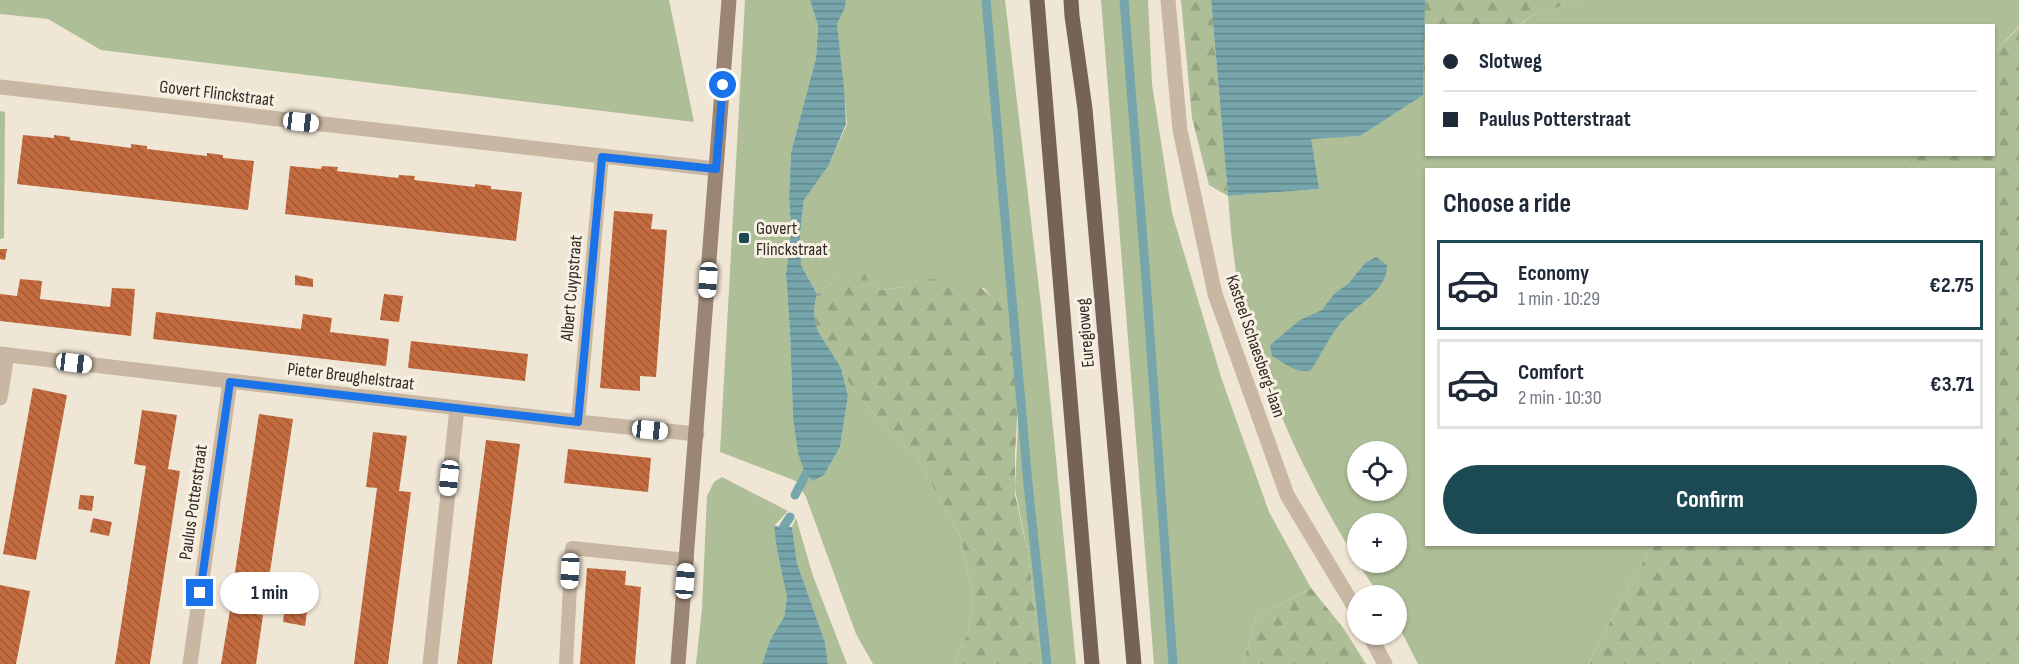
<!DOCTYPE html>
<meta charset="utf-8">
<style>
body{margin:0;font-family:"Sofia Sans Condensed",sans-serif;background:#f2f2f3;color:#1f2937;height:100vh;display:flex;flex-direction:column;font-size:22px;white-space:nowrap}
*{box-sizing:border-box;margin:0}
p{font-size:20px;color:#747a83}
.icon{flex:none;width:33px;height:33px;fill:none;stroke:currentColor;stroke-width:2;stroke-linecap:round;stroke-linejoin:round}
.map{position:relative;flex:1;overflow:hidden}
.sheet{position:absolute;left:1425px;top:168px;width:570px;height:378px;display:flex;flex-direction:column;background:#fff;border-radius:0px;box-shadow:0 2px 4px #0004}
.sheet>*{flex:none}
.top-card{position:absolute;left:1425px;top:24px;width:570px;height:132px;border-radius:0px;box-shadow:0 2px 4px #0004;display:grid;align-content:center;height:132px;padding:0 18px;background:#fff}
.tools{position:absolute;left:1347px;top:441px;display:grid;gap:12px}
.tools a{display:grid;place-items:center;width:60px;height:60px;border-radius:50%;background:#fff;box-shadow:0 2px 4px #0004;font-size:30px}
.end{position:absolute;width:27px;height:27px;margin:-14px;border:8px solid #1a73e8;background:#fff;box-shadow:0 0 0 3px #fff}
.from{border-radius:50%}
.bubble{position:absolute;height:42px;border-radius:21px;background:#fff;box-shadow:0 2px 4px #0004;font-size:20px;font-weight:700;line-height:42px;text-align:center}
.car{position:absolute;width:18px;height:36px;margin:-18px -9px;border-radius:8px;box-shadow:0 0 4px 2px #0007;background:linear-gradient(#fff 24%,#345 0 40%,#fff 0 76%,#345 0 86%,#fff 0)}
.top-card b{display:flex;align-items:center;gap:21px;height:57px;font-size:22px}
.top-card b+b{border-top:2px solid #e0e1e3}
.top-card i{width:15px;height:15px;background:#1f2937}
ul{padding:0;list-style:none}
li{display:flex;align-items:center;gap:18px;height:90px;margin:0 12px 9px;padding:0 6px;border:3px solid #e0e1e3;border-radius:0px}
li div{flex:1}
li b{display:block;font-size:22px}
li em{font-style:normal;font-weight:700}
li.selected{border-color:#1c4a53}
li>.icon{width:54px;height:54px;stroke-width:1.5}
h2{padding:0 18px;font-size:27px;line-height:72px}
.button{display:flex;gap:12px;margin-top:auto;padding:12px 18px}
.button a{flex:1;height:69px;border-radius:36px;background:#1c4a53;color:#fff;font-size:24px;font-weight:700;line-height:69px;text-align:center}
.map>svg:first-child{display:block}
.green{fill:#aebe97;fill-rule:evenodd}
.forest{fill:url(#forest-firs)}
.water{fill:url(#water-rules)}
.lines{fill:none;stroke-linecap:round;stroke-linejoin:round}
.stream{stroke:#76a5ac;stroke-width:9}
.building{fill:url(#building-back-hatch)}
.lane{stroke:#c7b7a3;stroke-width:14}
.street{stroke:#c7b7a3;stroke-width:15}
.secondary{stroke:#9b8675;stroke-width:15}
.primary{stroke:#746356;stroke-width:15}
.route{stroke:#1a73e8;stroke-width:8}
.poi-dot{fill:#1c4a53;stroke:#f8f0e2;stroke-width:2}
.labels{text-anchor:middle;stroke-width:6;stroke-linejoin:round;paint-order:stroke}
.street-label{font-size:18px;fill:#322a25;stroke:#f8f0e2}
.poi-label{font-size:18px;fill:#322a25;stroke:#f8f0e2;text-anchor:start}
</style>
<div class="map">
<svg width="2019" height="664" viewBox="0 0 2019 664">
<defs>
<pattern id="forest-firs" width="22" height="20" patternUnits="userSpaceOnUse" patternTransform="scale(1.5)"><rect width="22" height="20" fill="#aebe97"/><path d="M5 1l3.5 6h-7zM16 11l3.5 6h-7z" fill="#96a382"/></pattern>
<pattern id="water-rules" width="6" height="5" patternUnits="userSpaceOnUse" patternTransform="scale(1.5)"><rect width="6" height="5" fill="#76a5ac"/><path d="M0 2.5h6" fill="none" stroke="#61878c"/></pattern>
<pattern id="building-back-hatch" width="6" height="6" patternUnits="userSpaceOnUse" patternTransform="scale(1.5)"><rect width="6" height="6" fill="#c46c40"/><path d="M-1 5l2 2M0 0l6 6M5-1l2 2" fill="none" stroke="#a05935"/></pattern>
</defs>
<rect width="100%" height="100%" fill="#f0e6d6"/>
<g class="green">
<path d="M0,0h669l25,122 -593,-72 -53,-31 -48,-5z"/>
<path d="M745,0h65l8,26 -2,32 -25,94 -2,44 2,35 -5,43 4,59 3,84 31,58 16,-28 8,-51 -7,-28 12,21 28,33 37,37 43,79 12,59 -4,33 -15,34h-81l-17,-30 -50,-137 -10,-16 -76,-29z"/>
<path d="M846,0h159l36,305 35,359h-34l-14,-110 -13,-65 6,-138 -26,-51 -11,-12 -66,-8 -12,7 -26,3 -10,-6 -30,-7 -23,17 -16,-29 -1,-29 4,-36 25,-35 18,-41 -10,-100 8,-16z"/>
<path d="M1101,0h47l4,84 20,129 50,167 47,132 42,76 -55,30 -13,46h-89z"/>
<path d="M1580,0h439v26l-25,27v-27h-475l14,-11z"/>
<path d="M1426,92v62l478,1 -10,15h-468v374l227,1 -18,30 -47,89h-170l-21,-41 -1,-27 -17,-1c-48,-72 -89,-148 -117,-230 -7,-20 -15,-40 -20,-61 -8,-35 -11,-71 -14,-108l90,-7 -8,-51 50,-2zM1358,452h38v38h-38zM1358,524h38v38h-38z"/>
<path d="M0,111l5,1 -1,126 -4,1z"/>
<path d="M722,477l66,34 -14,15 13,71 -3,20 -14,23 -8,24h-66l6,-56 5,-112 7,-14z"/>
<path d="M796,518l17,58 34,88h-19l-3,-22 -28,-79 -5,-36z"/>
</g>
<g class="forest">
<path d="M1181,0h30l17,196 -19,-11 -17,-67z"/>
<path d="M1424,0h156l-47,15 -14,10 -93,1v66l-3,3z"/>
<path d="M2019,27v637h-431l47,-89 18,-30 341,-1v-374l-100,-1 10,-14 90,-1v-101z"/>
<path d="M852,271l13,3 5,10 10,6 26,-3 12,-7 22,-1 34,3 37,30 6,17 4,22 -6,103v40l13,60 14,110h-88l15,-34 4,-33 -12,-59 -43,-79 -37,-37 -28,-33 -34,-56 -4,-11 -1,-13 3,-15 23,-17z"/>
<path d="M1311,588l33,41 22,35h-123l13,-46z"/>
</g>
<g class="water">
<path d="M810,0h36l-1,8 -8,16 7,64 2,36 -17,41 -25,35 -4,35 1,30 16,29 -3,15 1,13 4,11 22,35 7,28 -8,51 -16,28 -11,6 -8,-8 -7,-20 -5,-36 -3,-84 -4,-59 5,-43 -2,-35 2,-44 25,-94 2,-32z"/>
<path d="M1211,0h214l-2,95 -63,41 -49,3 8,50 -91,7z"/>
<path d="M1376,257l11,8c1,27 -34,41 -48,60 -11,14 -18,30 -28,45 -13,5 -28,-8 -39,-14l-2,-11 30,-25 22,-10 12,-16 15,-11 16,-20z"/>
<path d="M774,526l18,1 5,36 28,79 3,22h-66l8,-24 14,-23 3,-20 -10,-48z"/>
</g>
<g class="lines">
<g class="stream">
<path d="M986,0l42,484 19,180"/>
<path d="M1124,0l22,279 27,385"/>
<path d="M795,495l11,-21"/>
<path d="M784,526l6,-9"/>
</g>
</g>
<g class="building">
<path d="M23,135l31,3v-3l16,2v3l61,8v-4l16,2v3l60,7v-3l16,2v3l31,3 -6,49 -231,-26z"/>
<path d="M290,166l31,3 1,-3 16,1 -1,4 61,7 1,-3 16,1 -1,4 61,7v-3l16,2v3l31,3 -6,49 -231,-27z"/>
<path d="M614,211l39,3 -2,15 16,1 -11,147 -16,-1v15l-40,-3z"/>
<path d="M0,249h7l-2,11 -5,-1z"/>
<path d="M295,275l18,4v8l-18,-2z"/>
<path d="M20,279l22,2 -2,18 70,8 2,-19 23,1 -4,47 -131,-15v-27l17,2z"/>
<path d="M384,294l19,2 -4,26 -19,-2z"/>
<path d="M156,312l145,17 2,-15 29,4 -2,14 59,7 -3,27 -233,-27z"/>
<path d="M411,341l117,13 -3,27 -117,-13z"/>
<path d="M33,388l34,7 -31,165 -33,-6z"/>
<path d="M142,410l35,5 -9,54 12,2 -30,193h-35l31,-198 -12,-2z"/>
<path d="M259,414l34,5 -25,166 -34,-6z"/>
<path d="M373,432l34,4 -8,55 12,1 -23,172h-34l23,-176 -11,-1z"/>
<path d="M486,440l34,4 -18,137 -10,83h-35z"/>
<path d="M568,449l83,9 -3,34 -84,-9z"/>
<path d="M80,495l14,1 -2,15 -14,-2z"/>
<path d="M93,518l19,4 -3,14 -19,-4z"/>
<path d="M587,568l39,3 -1,14 16,2 -6,77h-55z"/>
<path d="M287,583l23,2 -2,15 -23,-2z"/>
<path d="M0,585l30,6 -14,73h-16z"/>
<path d="M285,607l22,4 -2,15 -22,-4z"/>
<path d="M230,610l33,5 -7,49h-35z"/>
</g>
<g class="lines">
<g class="lane">
<path d="M578,422l24,-265"/>
<path d="M566,664l6,-116 115,12"/>
</g>
<g class="street">
<path d="M1168,0l12,130 35,164 72,201 71,118"/>
<path d="M0,87l716,82"/>
<path d="M0,354l578,68 119,12"/>
<path d="M0,398l7,-43"/>
<path d="M1369,634l16,30"/>
<path d="M190,664l40,-282"/>
<path d="M430,664l27,-256"/>
</g>
<path class="secondary" d="M678,664l51,-664"/>
<g class="primary">
<path d="M1037,0l55,664"/>
<path d="M1071,0l1,16 13,93 49,555"/>
</g>
</g>
<g class="lines">
<path class="route" d="M200,593l30,-211 348,40 24,-265 114,12 7,-84"/>
</g>
<rect class="poi-dot" x="738" y="232" width="12" height="12" rx="3"/>
<g class="labels">
<g class="street-label">
<text transform="translate(217 93) rotate(7)" y="6">Govert Flinckstraat</text>
<text transform="translate(571 288) rotate(-85)" y="6">Albert Cuypstraat</text>
<text transform="translate(1085 333) rotate(-95)" y="6">Euregioweg</text>
<text transform="translate(1256 346) rotate(71)" y="6">Kasteel Schaesberg-laan</text>
<text transform="translate(351 376) rotate(7)" y="6">Pieter Breughelstraat</text>
<text transform="translate(193 502) rotate(-82)" y="6">Paulus Potterstraat</text>
</g>
<g class="poi-label">
<text x="756" y="234">Govert<tspan x="756" dy="21">Flinckstraat</tspan></text>
</g>
</g>
</svg>
<div class="tools">
<a><svg class="icon" aria-label="locate" viewBox="0 0 24 24"><circle cx="12" cy="12" r="6"/><path d="M12 2v4M12 18v4M2 12h4M18 12h4"/></svg></a>
<a>+</a>
<a>−</a>
</div>
<i class="end from" style="left:723px;top:85px"></i>
<i class="end" style="left:200px;top:593px"></i>
<div class="bubble" style="left:220px;top:572px;width:99px">1 min</div>
<i class="car" style="left:301px;top:122px;rotate:97deg"></i>
<i class="car" style="left:708px;top:280px;rotate:184deg"></i>
<i class="car" style="left:74px;top:363px;rotate:97deg"></i>
<i class="car" style="left:650px;top:430px;rotate:96deg"></i>
<i class="car" style="left:449px;top:478px;rotate:186deg"></i>
<i class="car" style="left:570px;top:571px;rotate:183deg"></i>
<i class="car" style="left:685px;top:581px;rotate:5deg"></i>
<div class="top-card">
<b><i class="from"></i>Slotweg</b>
<b><i></i>Paulus Potterstraat</b>
</div>
<section class="sheet">
<h2>Choose a ride</h2>
<ul>
<li class="selected"><svg class="icon" aria-label="car" viewBox="0 0 24 24"><path d="M5 17H2v-5l4-1 3-4h7l3 4 3 1v5h-3M9 17h6M6 11h13"/><circle cx="7" cy="17" r="2"/><circle cx="17" cy="17" r="2"/></svg><div><b>Economy</b><p>1 min · 10:29</p></div><em>€2.75</em></li>
<li><svg class="icon" aria-label="car" viewBox="0 0 24 24"><path d="M5 17H2v-5l4-1 3-4h7l3 4 3 1v5h-3M9 17h6M6 11h13"/><circle cx="7" cy="17" r="2"/><circle cx="17" cy="17" r="2"/></svg><div><b>Comfort</b><p>2 min · 10:30</p></div><em>€3.71</em></li>
</ul>
<div class="button"><a>Confirm</a></div>
</section>
</div>
